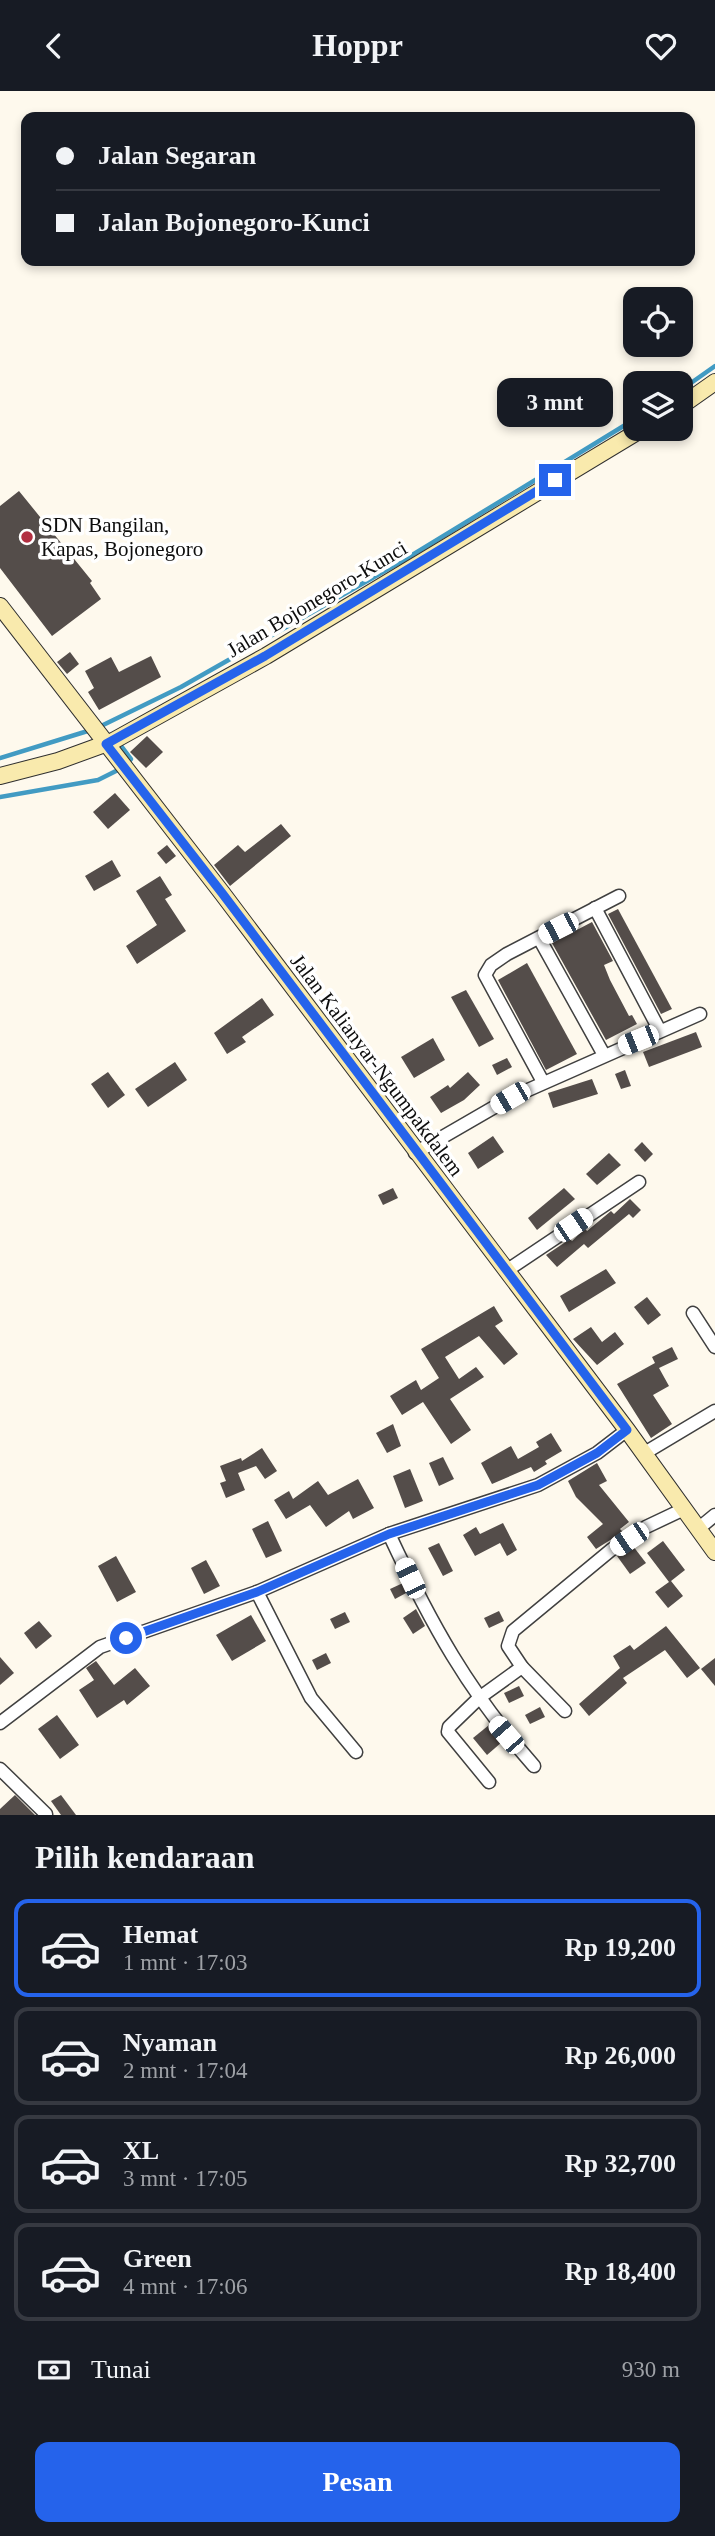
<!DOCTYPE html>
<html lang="id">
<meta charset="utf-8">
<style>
body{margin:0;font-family:"Times New Roman",serif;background:#242831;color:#f1f3f6;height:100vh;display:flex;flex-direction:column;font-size:26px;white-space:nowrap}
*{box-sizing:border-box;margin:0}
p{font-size:23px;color:#9ea1a6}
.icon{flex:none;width:38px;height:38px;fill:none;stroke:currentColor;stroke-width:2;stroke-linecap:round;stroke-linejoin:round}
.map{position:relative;height:1724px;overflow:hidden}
.panel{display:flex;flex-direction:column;background:#171b24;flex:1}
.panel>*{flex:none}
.guide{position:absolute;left:21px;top:21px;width:674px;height:154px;border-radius:14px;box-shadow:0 4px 10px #0003;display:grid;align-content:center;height:154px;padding:0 35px;background:#171b24}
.controls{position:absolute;left:623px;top:196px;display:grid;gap:14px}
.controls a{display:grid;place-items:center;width:70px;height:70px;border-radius:14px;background:#171b24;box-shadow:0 4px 10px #0003;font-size:35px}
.end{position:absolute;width:32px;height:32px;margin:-16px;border:9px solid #2563eb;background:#fff;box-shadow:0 0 0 4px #fff}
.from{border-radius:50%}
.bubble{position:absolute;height:49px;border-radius:14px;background:#171b24;box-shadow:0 4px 10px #0003;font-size:23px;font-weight:600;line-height:49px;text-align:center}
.car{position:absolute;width:21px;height:42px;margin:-21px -10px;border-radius:9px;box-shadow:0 0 5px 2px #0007;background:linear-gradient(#fff 24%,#345 0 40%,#fff 0 76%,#345 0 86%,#fff 0)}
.guide b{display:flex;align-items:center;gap:24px;height:66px;font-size:26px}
.guide b+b{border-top:2px solid #363941}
.guide i{width:18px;height:18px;background:#f1f3f6}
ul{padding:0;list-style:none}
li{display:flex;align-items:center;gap:21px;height:98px;margin:0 14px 10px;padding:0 21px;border:4px solid #363941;border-radius:14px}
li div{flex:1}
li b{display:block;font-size:26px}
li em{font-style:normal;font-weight:600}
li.on{border-color:#2563eb}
li>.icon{width:63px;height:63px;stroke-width:1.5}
h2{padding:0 35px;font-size:32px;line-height:84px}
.pay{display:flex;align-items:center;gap:18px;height:77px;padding:0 35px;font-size:26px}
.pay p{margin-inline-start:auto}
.cta{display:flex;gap:14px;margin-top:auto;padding:14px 35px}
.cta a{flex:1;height:80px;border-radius:14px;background:#2563eb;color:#fff;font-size:28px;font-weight:600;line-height:80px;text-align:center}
header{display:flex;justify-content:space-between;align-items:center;height:91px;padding:0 35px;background:#171b24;font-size:32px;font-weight:600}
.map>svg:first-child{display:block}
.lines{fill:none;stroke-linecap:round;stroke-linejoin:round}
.stream{stroke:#429bc3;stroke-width:4.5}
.building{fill:#544d4a}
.street-casing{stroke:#404040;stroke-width:15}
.secondary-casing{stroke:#2f2f2f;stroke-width:18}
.street{stroke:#fff;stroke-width:12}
.secondary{stroke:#f9eaad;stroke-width:16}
.route{stroke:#2563eb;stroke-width:9}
.poi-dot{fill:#b22f41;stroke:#fff;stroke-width:2.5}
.labels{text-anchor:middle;stroke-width:7;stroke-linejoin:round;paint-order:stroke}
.poi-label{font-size:21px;fill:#0d0d0d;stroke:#fff;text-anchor:start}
.street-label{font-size:21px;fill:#0d0d0d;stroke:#fff}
</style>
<header><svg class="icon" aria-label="back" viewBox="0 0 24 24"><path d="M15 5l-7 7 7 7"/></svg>Hoppr<svg class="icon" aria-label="heart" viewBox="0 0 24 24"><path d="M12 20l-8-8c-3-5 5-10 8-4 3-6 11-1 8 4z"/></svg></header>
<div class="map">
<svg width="715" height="1724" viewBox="0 0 715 1724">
<rect width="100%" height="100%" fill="#fef9ed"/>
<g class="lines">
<g class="stream">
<path d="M681,299l34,-24"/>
<path d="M99,636l82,-40 223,-127 231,-141"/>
<path d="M119,652l12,16 -4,5"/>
<path d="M0,667l91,-28"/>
<path d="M0,706l98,-17 22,-11"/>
</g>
</g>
<g class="building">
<path d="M19,400l73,90 -2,2 11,16 -49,37 -52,-68v-62z"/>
<path d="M70,561l9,12 -12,10 -10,-12z"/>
<path d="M151,565l10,21 -62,33 -11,-18 6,-4 -9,-17 26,-14 8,15z"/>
<path d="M147,645l16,16 -17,16 -16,-16z"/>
<path d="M115,702l15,17 -22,19 -15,-17z"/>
<path d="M281,733l10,12 -61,50 -16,-21 24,-20 7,7z"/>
<path d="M167,754l9,11 -10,8 -9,-11z"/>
<path d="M112,769l9,16 -27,15 -9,-15z"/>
<path d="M160,785l12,19 -7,4 21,32 -49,33 -11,-18 31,-21 -21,-34z"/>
<path d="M618,818l54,100 -11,5 -53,-100z"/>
<path d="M592,831l21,39 -9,4 6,15 19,36 3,-1 5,9 -31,16 -54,-97z"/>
<path d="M527,872l50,91 -31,16 -48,-90z"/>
<path d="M466,899l28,49 -15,8 -28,-50z"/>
<path d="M262,907l12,17 -32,22 4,5 -19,12 -13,-21z"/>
<path d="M696,941l6,15 -53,20 -6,-15z"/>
<path d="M433,947l12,22 -31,18 -13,-21z"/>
<path d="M507,967l5,9 -15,8 -5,-10z"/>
<path d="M175,971l12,18 -39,27 -13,-18z"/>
<path d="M625,979l6,16 -10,3 -6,-15z"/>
<path d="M108,981l17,23 -17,13 -17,-24z"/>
<path d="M468,981l12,13 -16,15 -23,13 -11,-16 18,-12 2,3z"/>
<path d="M592,988l6,15 -45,14 -5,-15z"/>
<path d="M493,1045l11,16 -26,17 -10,-16z"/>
<path d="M642,1051l11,12 -8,8 -11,-12z"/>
<path d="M609,1062l12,12 -24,20 -11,-11z"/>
<path d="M393,1097l5,10 -15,7 -5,-10z"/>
<path d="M564,1097l11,11 -38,31 -9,-12z"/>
<path d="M630,1108l11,11 -8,8 -4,-4 -41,34 -4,-4 -27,23 -11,-12 24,-16 2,2 13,-13 2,3 24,-20 3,3z"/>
<path d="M606,1178l10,14 -47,29 -9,-16z"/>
<path d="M647,1206l14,18 -13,10 -14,-18z"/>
<path d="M494,1215l9,15 -8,5 23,28 -14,11 -25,-29 -34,21 14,22 17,-12 8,10 -34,22 21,31 -20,14 -28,-42 -21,13 -12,-19 26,-16 5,10 18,-12 -18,-29z"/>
<path d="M591,1236l11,15 13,-10 9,12 -27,21 -24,-26z"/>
<path d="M672,1256l6,12 -19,9 10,18 -16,9 19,29 -21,14 -34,-54 38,-21 -3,-6z"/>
<path d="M393,1333l8,22 -14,7 -11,-20z"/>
<path d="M551,1342l11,18 -17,10 2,3 -13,8 -3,-5 -39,17 -11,-21 30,-17 7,13 21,-12 -3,-5z"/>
<path d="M262,1357l15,23 -12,8 -9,-13 -18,7 7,17 -19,8 -6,-15 6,-2 -6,-15 21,-8 1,3z"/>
<path d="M443,1366l11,22 -15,7 -10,-23z"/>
<path d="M597,1372l10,18 -8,4 30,37 -9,7 3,3 -27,17 -9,-12 16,-13 -27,-27 -8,-16z"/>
<path d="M410,1378l13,32 -18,7 -12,-32z"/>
<path d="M358,1388l16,29 -21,11 -4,-8 -23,16 -16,-22 -24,14 -12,-19 15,-9 4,8 25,-18 10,14z"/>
<path d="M268,1430l14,30 -16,7 -14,-29z"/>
<path d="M503,1432l14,27 -10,6 -7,-13 -25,13 -12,-21 13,-8 4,7z"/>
<path d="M663,1450l22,29 -14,11 12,15 -15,12 -13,-16 14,-10 -22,-29z"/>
<path d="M439,1452l14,28 -10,5 -15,-28z"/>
<path d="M633,1455l13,17 -16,11 -13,-18z"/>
<path d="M116,1465l20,36 -19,10 -19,-36z"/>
<path d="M206,1469l14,26 -16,8 -13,-26z"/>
<path d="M403,1492l5,9 -13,7 -5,-10z"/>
<path d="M416,1518l9,17 -12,8 -10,-16z"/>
<path d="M499,1520l5,10 -15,7 -5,-10z"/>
<path d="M345,1521l5,10 -15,7 -5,-10z"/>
<path d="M251,1524l15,26 -34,20 -16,-26z"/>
<path d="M39,1530l13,15 -16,13 -12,-16z"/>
<path d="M666,1535l34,42 -13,10 -22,-28 -42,28 4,5 -38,33 -10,-12 41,-36 -7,-12 17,-11 4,5z"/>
<path d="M326,1562l5,10 -14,7 -5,-10z"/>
<path d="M0,1566l14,16 -14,12z"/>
<path d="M715,1567v28l-14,-17z"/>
<path d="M96,1570l18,24 21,-17 15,18 -23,19 -3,-5 -27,18 -18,-28 15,-10 -8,-12z"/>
<path d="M519,1595l5,10 -15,7 -5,-10z"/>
<path d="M540,1616l5,10 -15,7 -5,-9z"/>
<path d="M57,1624l22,30 -19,14 -22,-30z"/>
<path d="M489,1634l13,17 -15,13 -14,-17z"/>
<path d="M15,1704l20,20h-35v-6z"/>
<path d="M61,1704l15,20h-15l-10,-14z"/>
</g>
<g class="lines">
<g class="street-casing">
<g id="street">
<path d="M595,817l65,123"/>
<path d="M539,847l65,117"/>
<path d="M543,991l-58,-107 6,-10 16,-11 112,-58"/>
<path d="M415,1062l95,-55 190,-84"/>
<path d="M506,1180l133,-89"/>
<path d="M693,1222l22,34"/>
<path d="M643,1363l72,-43"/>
<path d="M698,1438l17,-14"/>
<path d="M389,1443c42,90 79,157 145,232"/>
<path d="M257,1501l54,106 45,54"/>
<path d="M565,1620l-43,-44 -14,-21 5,-15 98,-81 35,-23 38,-18"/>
<path d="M0,1632l100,-76 157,-55 132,-58 149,-49 59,-32 30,-23"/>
<path d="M0,1678l46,45"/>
<path d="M489,1691l-41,-50 1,-5 30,-29 43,-31"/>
</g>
</g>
<g class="secondary-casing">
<g id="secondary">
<path d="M681,315l34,-24"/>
<path d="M0,515l222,287 405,537 88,122"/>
<path d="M0,685l58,-15 55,-20 153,-85 376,-227"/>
</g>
</g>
<use href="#street" class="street"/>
<use href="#secondary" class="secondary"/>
</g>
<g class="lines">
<path class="route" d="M126,1547l131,-46 132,-58 149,-49 59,-32 30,-23 -405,-537 -116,-149 159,-88 290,-176"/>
</g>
<circle class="poi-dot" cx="27" cy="446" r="7"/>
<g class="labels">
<g class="poi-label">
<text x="41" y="441">SDN Bangilan,<tspan x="41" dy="24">Kapas, Bojonegoro</tspan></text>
</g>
<g class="street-label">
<text transform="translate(317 508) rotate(-31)" y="7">Jalan Bojonegoro-Kunci</text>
<text transform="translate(377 974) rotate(53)" y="7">Jalan Kalianyar-Ngumpakdalem</text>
</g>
</g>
</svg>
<div class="controls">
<a><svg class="icon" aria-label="locate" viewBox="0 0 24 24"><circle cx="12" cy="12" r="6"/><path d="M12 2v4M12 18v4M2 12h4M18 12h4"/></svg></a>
<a><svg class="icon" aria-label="layers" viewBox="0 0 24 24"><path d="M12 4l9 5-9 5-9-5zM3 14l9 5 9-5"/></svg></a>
</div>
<i class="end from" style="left:126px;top:1547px"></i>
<i class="end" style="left:555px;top:389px"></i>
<div class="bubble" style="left:497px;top:287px;width:116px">3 mnt</div>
<i class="car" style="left:558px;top:837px;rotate:243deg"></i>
<i class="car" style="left:638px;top:949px;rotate:248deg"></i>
<i class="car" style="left:510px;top:1007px;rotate:240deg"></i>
<i class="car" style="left:573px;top:1134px;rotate:56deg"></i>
<i class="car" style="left:629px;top:1448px;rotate:236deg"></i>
<i class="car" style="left:410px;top:1487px;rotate:335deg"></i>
<i class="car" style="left:506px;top:1644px;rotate:319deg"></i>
<div class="guide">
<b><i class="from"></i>Jalan Segaran</b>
<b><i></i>Jalan Bojonegoro-Kunci</b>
</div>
</div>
<section class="panel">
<h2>Pilih kendaraan</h2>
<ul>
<li class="on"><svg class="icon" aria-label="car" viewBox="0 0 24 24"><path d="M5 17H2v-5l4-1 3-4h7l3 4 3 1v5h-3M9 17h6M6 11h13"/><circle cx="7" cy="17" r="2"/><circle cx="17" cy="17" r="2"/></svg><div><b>Hemat</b><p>1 mnt · 17:03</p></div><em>Rp 19,200</em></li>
<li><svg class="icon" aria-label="car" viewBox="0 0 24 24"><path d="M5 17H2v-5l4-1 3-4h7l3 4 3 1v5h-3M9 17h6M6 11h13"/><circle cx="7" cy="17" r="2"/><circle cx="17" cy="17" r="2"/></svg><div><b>Nyaman</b><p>2 mnt · 17:04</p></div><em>Rp 26,000</em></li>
<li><svg class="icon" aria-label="car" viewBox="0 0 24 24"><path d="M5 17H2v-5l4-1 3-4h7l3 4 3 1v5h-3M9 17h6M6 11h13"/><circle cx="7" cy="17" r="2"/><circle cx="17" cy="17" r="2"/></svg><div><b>XL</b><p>3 mnt · 17:05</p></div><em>Rp 32,700</em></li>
<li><svg class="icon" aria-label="car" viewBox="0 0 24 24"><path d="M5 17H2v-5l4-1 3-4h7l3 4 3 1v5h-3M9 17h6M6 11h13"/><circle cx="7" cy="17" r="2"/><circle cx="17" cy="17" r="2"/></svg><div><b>Green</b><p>4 mnt · 17:06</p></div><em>Rp 18,400</em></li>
</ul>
<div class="pay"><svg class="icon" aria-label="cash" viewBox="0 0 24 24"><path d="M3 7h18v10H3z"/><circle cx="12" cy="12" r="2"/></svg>Tunai<p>930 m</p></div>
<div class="cta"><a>Pesan</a></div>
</section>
